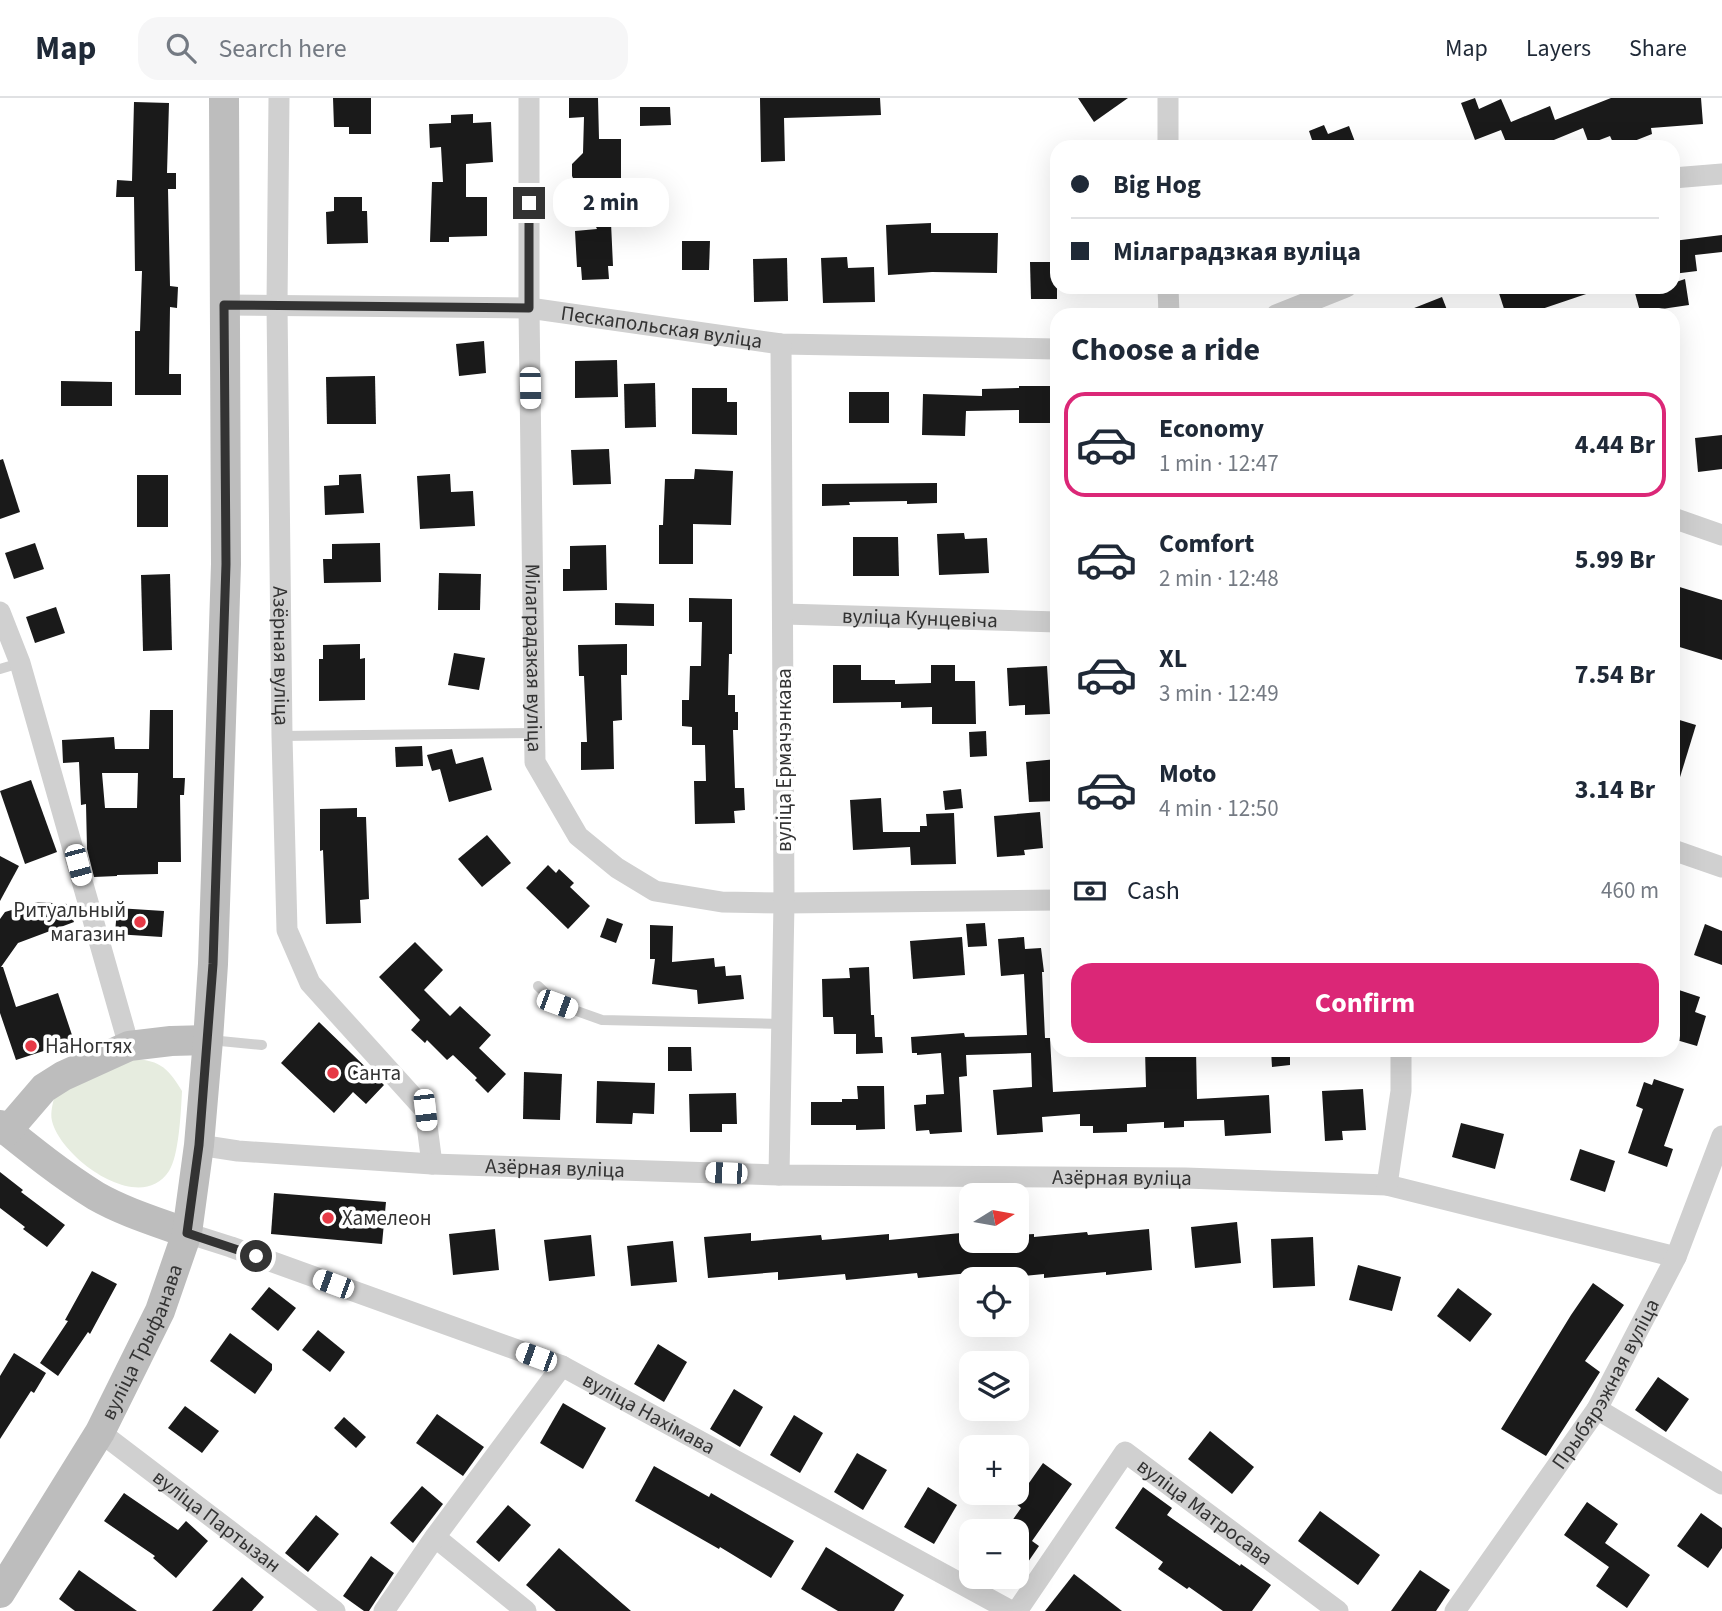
<!DOCTYPE html>
<meta charset="utf-8">
<style>
body{margin:0;font-family:"Source Sans 3",sans-serif;background:#f6f6f7;color:#1f2937;height:100vh;display:flex;flex-direction:column;font-size:26px;white-space:nowrap}
*{box-sizing:border-box;margin:0}
p{font-size:23px;color:#747a83}
.icon{flex:none;width:38px;height:38px;fill:none;stroke:currentColor;stroke-width:2;stroke-linecap:round;stroke-linejoin:round}
.map{position:relative;flex:1;overflow:hidden}
.panel{position:absolute;left:1050px;top:210px;width:630px;height:749px;display:flex;flex-direction:column;background:#fff;border-radius:21px;box-shadow:0 7px 28px #0002}
.panel>*{flex:none}
.banner{position:absolute;left:1050px;top:42px;width:630px;height:154px;border-radius:21px;box-shadow:0 7px 28px #0002;display:grid;align-content:center;height:154px;padding:0 21px;background:#fff}
.needle{width:46px;rotate:79deg}
.controls{position:absolute;left:959px;top:1085px;display:grid;gap:14px}
.controls a{display:grid;place-items:center;width:70px;height:70px;border-radius:14px;background:#fff;box-shadow:0 7px 28px #0002;font-size:35px}
.end{position:absolute;width:32px;height:32px;margin:-16px;border:9px solid #333;background:#fff;box-shadow:0 0 0 4px #fff}
.from{border-radius:50%}
.bubble{position:absolute;height:49px;border-radius:21px;background:#fff;box-shadow:0 7px 28px #0002;font-size:23px;font-weight:700;line-height:49px;text-align:center}
.car{position:absolute;width:21px;height:42px;margin:-21px -10px;border-radius:9px;box-shadow:0 0 5px 2px #0007;background:linear-gradient(#fff 24%,#345 0 40%,#fff 0 76%,#345 0 86%,#fff 0)}
.banner b{display:flex;align-items:center;gap:24px;height:66px;font-size:26px}
.banner b+b{border-top:2px solid #e0e1e3}
.banner i{width:18px;height:18px;background:#1f2937}
ul{padding:0;list-style:none}
li{display:flex;align-items:center;gap:21px;height:105px;margin:0 14px 10px;padding:0 7px;border:4px solid transparent;border-radius:21px}
li div{flex:1}
li b{display:block;font-size:26px}
li em{font-style:normal;font-weight:700}
li.on{border-color:#db2777}
li>.icon{width:63px;height:63px;stroke-width:1.5}
h2{padding:0 21px;font-size:32px;line-height:84px}
.pay{display:flex;align-items:center;gap:18px;height:77px;padding:0 21px;font-size:26px}
.pay p{margin-inline-start:auto}
.cta{display:flex;gap:14px;margin-top:auto;padding:14px 21px}
.cta a{flex:1;height:80px;border-radius:21px;background:#db2777;color:#fff;font-size:28px;font-weight:700;line-height:80px;text-align:center}
header{display:flex;align-items:center;gap:42px;box-sizing:border-box;height:98px;padding:0 35px;background:#fff;border-bottom:2px solid #e0e1e3}
header strong{font-size:33px}
nav{display:flex;gap:38px;margin-inline-start:auto;font-size:24px}
.search{width:490px;height:63px;background:#f6f6f7;display:flex;align-items:center;gap:18px;box-sizing:border-box;padding:0 24px;border-radius:21px;color:#747a83;font-size:26px}
.map>svg:first-child{display:block}
.green{fill:#e6ecdf}
.building{fill:#1a1a1a;fill-rule:evenodd}
.lines{fill:none;stroke-linecap:round;stroke-linejoin:round}
.lane{stroke:#d0d0d0;stroke-width:10}
.street{stroke:#d0d0d0;stroke-width:21}
.secondary{stroke:#bdbdbd;stroke-width:30}
.route{stroke:#333;stroke-width:9}
.poi-dot{fill:#e63946;stroke:#fff;stroke-width:2.5}
.labels{text-anchor:middle;stroke-width:7;stroke-linejoin:round;paint-order:stroke}
.street-label{font-size:21px;fill:#333;stroke:#fff}
.poi-label{font-size:21px;fill:#333;stroke:#fff;text-anchor:start}
</style>
<header>
<strong>Map</strong>
<div class="search"><svg class="icon" aria-label="search" viewBox="0 0 24 24"><circle cx="10" cy="10" r="6"/><path d="M15 15l6 6"/></svg>Search here</div>
<nav><a>Map</a><a>Layers</a><a>Share</a></nav>
</header>
<div class="map">
<svg width="1722" height="1513" viewBox="0 0 1722 1513">
<rect width="100%" height="100%" fill="#fff"/>
<path class="green" d="M128,961c30,0 39,7 54,32 -1,20 -3,65 -13,80 -29,45 -108,-13 -117,-50 -2,-9 1,-18 3,-27z"/>
<g class="building">
<path d="M333,0h38v36h-22v-7h-15z"/>
<path d="M569,0h29l1,41h22v61l-11,1 3,65h-5l1,13 -27,1 -1,-13h-4l-2,-36 22,-2 -25,-53v-12l11,-11 1,-36 -15,1z"/>
<path d="M760,0h120l1,17 -97,3 1,43 -24,1z"/>
<path d="M1078,0h50l-34,24z"/>
<path d="M1475,0l4,11 22,-10 10,23 39,-16 5,14 56,-22h90l2,26 -52,4 1,6 -33,13h-4l-5,-11 -21,8 -6,-16 -34,14 2,5h-43l-7,-17 -26,10 -14,-37z"/>
<path d="M134,4l35,1 -2,70h9v16h-8l2,97 8,1 -1,21 -7,-1 -1,67h12v21h-46v-64h5l2,-60h-7l-1,-74h-18l1,-17 15,1z"/>
<path d="M640,9h30l1,18 -31,1z"/>
<path d="M473,16v9l18,-1 2,40 -27,2v33h21v39l-38,1v5h-19l2,-60h11l-2,-35 -11,1 -1,-24 22,-1v-8z"/>
<path d="M1324,27l4,9 21,-8 8,21h-58l13,-7 -3,-9z"/>
<path d="M334,99h28v14h5l1,32 -41,1 -1,-32 8,-1z"/>
<path d="M931,125v10h67l-1,40 -65,-1 -44,3 -2,-50z"/>
<path d="M1722,137v17l-27,3 2,16 -24,3v-33z"/>
<path d="M682,143h28l-1,29h-27z"/>
<path d="M847,159l1,11 26,-1 1,35 -52,1 -2,-45z"/>
<path d="M787,160l1,43 -34,1 -1,-43z"/>
<path d="M1030,164h27v37h-26z"/>
<path d="M1685,181l4,26 -34,5 2,5h-16l-6,-22 22,-6h16v-4z"/>
<path d="M1497,189h101v3l-74,25h-18z"/>
<path d="M1442,199l7,18h-50v-1z"/>
<path d="M484,243l2,32 -27,3 -3,-32z"/>
<path d="M617,262l1,37 -43,1v-37z"/>
<path d="M375,278l1,48h-49l-1,-47z"/>
<path d="M61,283l51,1v24h-51z"/>
<path d="M655,285l1,44 -31,1 -1,-44z"/>
<path d="M1019,288h38v37h-38v-13l-53,1 -1,25 -43,-1 1,-41 59,2v-7l37,-1z"/>
<path d="M692,290h35v14h10v33l-45,-1z"/>
<rect x="849" y="294" width="40" height="31"/>
<path d="M1722,337v34l-24,3 -3,-34z"/>
<path d="M609,351l2,35 -38,1 -2,-35z"/>
<path d="M3,361l17,53 -20,7v-59z"/>
<path d="M695,371l38,2 -2,54 -38,-1v40h-34v-39h4l2,-46h29z"/>
<path d="M361,376l3,39 -39,2 -1,-29 15,-1v-10z"/>
<path d="M450,376l1,18 22,-1 2,35 -55,3 -3,-53z"/>
<rect x="137" y="377" width="31" height="52"/>
<path d="M937,385v20l-30,1v-3l-58,1 1,3 -28,1v-22z"/>
<path d="M964,435l1,6 22,-1 2,35 -50,2 -2,-41z"/>
<path d="M853,439h45l1,39h-46z"/>
<path d="M35,445l9,26 -30,10 -9,-26z"/>
<path d="M380,445l1,39 -57,1 -1,-24h9v-15z"/>
<path d="M606,447l1,45 -44,1v-22h7v-23z"/>
<path d="M439,475l42,1 -1,36h-42z"/>
<path d="M170,476l2,76 -29,1 -2,-76z"/>
<path d="M1673,487l49,15v60l-49,-15z"/>
<path d="M689,500l43,1v55h-3l-1,41h7v17h3v18h-5l2,58h9l1,22 -11,1 1,12 -40,1 -1,-43h12l-1,-36h-13v-18l-10,-1v-26h7l1,-34h11l1,-44h-13z"/>
<path d="M615,505l39,1v22l-39,-1z"/>
<path d="M56,509l9,26 -30,10 -9,-26z"/>
<path d="M360,546v15l5,-1v42l-46,1v-42h4v-14z"/>
<path d="M627,546v31h-6l1,45 -9,1 1,48 -33,1v-28h6l-3,-66h-5l-1,-31z"/>
<path d="M454,555l31,5 -6,32 -31,-5z"/>
<path d="M833,567h28v15h34v4l36,-1v-18h24v16h20l1,43h-44v-17l-31,1v-6l-68,1z"/>
<path d="M1047,568l3,48 -25,1v-10l-16,1 -2,-38z"/>
<path d="M150,612h23v68h12l-1,17h-4l1,67h-23v12l-41,1v1l-23,1 -7,-28 -1,-45 -5,1 -2,-43 -16,1 -1,-23 52,-3 1,12h34zM102,675h36l-1,35h-32z"/>
<path d="M1673,620l23,7 -19,62 -4,-1z"/>
<path d="M986,633l1,25 -17,1 -1,-25z"/>
<path d="M422,648l1,20 -27,1 -1,-20z"/>
<path d="M452,651l4,15 27,-7 9,33 -43,12 -9,-33 -8,2 -5,-16z"/>
<path d="M1057,661v42l-28,1 -3,-40z"/>
<path d="M31,682l26,72 -32,12 -25,-73z"/>
<path d="M961,691l2,19 -18,2 -2,-19z"/>
<path d="M881,700l2,34h37v-6h7l-1,-12 28,-1 2,51 -45,1 -1,-18 -57,3 -3,-50z"/>
<path d="M357,710v9h9l3,82 -9,1 1,23 -35,1 -3,-74 -3,1v-42z"/>
<path d="M1040,714l3,36 -19,2 1,5 -28,2 -3,-41z"/>
<path d="M487,737l24,28 -29,24 -24,-28z"/>
<path d="M0,758l19,10 -19,35z"/>
<path d="M548,767l8,8 3,-4 15,14 -4,4 20,19 -22,23 -42,-41z"/>
<path d="M38,804l29,2 7,18 -56,21 -17,24h2l13,40 42,-14 16,48 -58,19 -16,-47v-94l5,-7z"/>
<path d="M117,810l47,3 -2,26 -47,-3z"/>
<path d="M607,820l16,6 -7,19 -16,-6z"/>
<path d="M985,825l2,23 -19,1 -2,-23z"/>
<path d="M1705,826l17,7v34l-28,-10z"/>
<path d="M650,827l23,1 -1,36 42,-4 1,9 10,-1 1,10 15,-1 3,24 -46,5 -1,-14 -45,-6 3,-25h-5z"/>
<path d="M962,839l3,38 -52,4 -3,-38z"/>
<path d="M1024,839l1,12 16,-1 3,24h-2l3,66h5l3,54 93,-5 -1,-37h51l1,49 72,-4 2,38 -46,3 -1,-16 -40,1v6l-20,1v-6l-37,2v8l-34,1v-7h-13v-12l-38,3 1,15 -46,3 -4,-45 39,-3 -1,-34 -65,2 1,21 -8,1 3,55 -32,2 -1,-4 -13,1 -2,-26 12,-1v-9l18,-1 -3,-41 -24,2v-2h-5l-1,-16 53,-4 1,4 62,-2 -3,-61 -23,2 -3,-37z"/>
<path d="M415,844l28,28 -19,20 26,26 10,-10 31,29 -12,13 27,26 -18,19 -13,-13 2,-2 -24,-23 -6,5 -20,-20 -2,3 -14,-13 9,-10 -41,-43z"/>
<path d="M869,869l2,48h3l1,22h7l1,16 -27,1v-20h-22l-1,-17h-10l-1,-38 28,-1 -1,-10z"/>
<path d="M1673,890l27,9 -5,15 11,4 -9,30 -24,-7z"/>
<path d="M319,924l65,63 -18,19 -13,-12 -19,21 -53,-50z"/>
<path d="M668,949h23l1,24h-24z"/>
<path d="M1271,952h19v15l-18,2z"/>
<path d="M524,974l38,2 -2,46 -37,-1z"/>
<path d="M1654,981l30,10 -20,57 9,3 -6,18 -39,-14 15,-44 -7,-3 8,-24 8,3z"/>
<path d="M597,983l58,2 -1,31 -21,-1 -1,11 -36,-1z"/>
<path d="M857,988h27l1,43 -29,1v-5h-45v-23h31v-3h16z"/>
<path d="M1363,991l3,41 -24,1 1,9 -18,1 -3,-50z"/>
<path d="M736,995l1,31h-15v8h-32l-1,-38z"/>
<path d="M1461,1025l43,11 -9,35 -43,-12z"/>
<path d="M1580,1051l35,12 -10,31 -35,-12z"/>
<path d="M0,1074l23,18 -2,2 44,33 -18,22 -24,-18 2,-2 -25,-19z"/>
<path d="M274,1095l112,9 -4,42 -111,-10z"/>
<path d="M1237,1124l4,41 -46,5 -4,-41z"/>
<path d="M495,1131l4,41 -46,5 -4,-41z"/>
<path d="M1149,1131l3,41 -46,5v-3l-62,6v-4l-53,5 -1,-8 -72,7 -1,-5 -71,7 -1,-6 -67,6v-8l-70,6 -4,-41 47,-4v8l70,-6 1,5 67,-6v6l72,-7 1,8h55v-6l17,-1v3l53,-5 1,3z"/>
<path d="M591,1137l4,41 -46,5 -5,-41z"/>
<path d="M1313,1139l2,49 -42,2 -2,-49z"/>
<path d="M673,1143l4,41 -46,4 -4,-40z"/>
<path d="M1358,1167l43,12 -9,34 -43,-11z"/>
<path d="M92,1173l25,13 -27,50 -2,-2 -30,44 -18,-13 28,-42 -3,-1z"/>
<path d="M1593,1185l31,22 -39,56 15,11 -54,84 -45,-27 70,-114z"/>
<path d="M269,1189l27,21 -18,23 -27,-22z"/>
<path d="M1458,1190l34,26 -22,28 -33,-26z"/>
<path d="M318,1232l27,22 -15,20 -28,-22z"/>
<path d="M230,1235l42,31v6l-17,24 -45,-33z"/>
<path d="M658,1246l29,18 -23,40 -30,-18z"/>
<path d="M14,1255l32,20 -12,20 -3,-2 -31,48v-63z"/>
<path d="M1658,1279l31,22 -23,33 -31,-22z"/>
<path d="M734,1291l29,18 -23,40 -30,-18z"/>
<path d="M563,1305l43,25 -23,41 -43,-26z"/>
<path d="M185,1308l34,25 -17,22 -34,-25z"/>
<path d="M437,1316l47,33 -21,29 -47,-33z"/>
<path d="M794,1317l29,18 -23,40 -30,-18z"/>
<path d="M344,1319l22,20 -10,11 -22,-20z"/>
<path d="M1210,1333l44,36 -22,27 -44,-35z"/>
<path d="M857,1355l30,17 -24,40 -29,-18z"/>
<path d="M1043,1365l29,21 -40,57 7,5 -22,32v-47h-12l16,-23 -6,-5z"/>
<path d="M654,1368l55,31 2,-4 83,48 -23,37 -51,-31 -1,2 -84,-48z"/>
<path d="M422,1388l21,18 -30,39 -23,-20z"/>
<path d="M928,1389l29,18 -23,39 -30,-17z"/>
<path d="M1143,1389l29,21 -5,7 73,51 1,-2 30,21 -19,26h-29l-34,-24 -2,2 -29,-20 5,-7 -48,-34z"/>
<path d="M124,1395l54,37 8,-9 22,20 -32,37 -23,-20 2,-2 -51,-35z"/>
<path d="M1587,1404l31,22 -13,19 45,32 -23,33 -31,-22 13,-19 -45,-32z"/>
<path d="M508,1407l23,20 -32,37 -23,-20z"/>
<path d="M1320,1413l60,44 -22,30 -60,-44z"/>
<path d="M1701,1415l21,15v20l-14,20 -31,-22z"/>
<path d="M316,1417l23,19 -31,38 -23,-19z"/>
<path d="M826,1449l78,48 -10,16h-56l-37,-22z"/>
<path d="M559,1450l42,37 30,26h-75l-30,-26z"/>
<path d="M371,1458l23,17 -25,38h-5l-21,-15z"/>
<path d="M79,1472l58,41h-62l-16,-12z"/>
<path d="M1420,1472l30,20 -14,21h-45z"/>
<path d="M1074,1476l48,37h-77z"/>
<path d="M242,1479l22,20 -12,14h-40z"/>
</g>
<g class="lines">
<g class="lane">
<path d="M0,571l20,-6"/>
<path d="M282,638l253,-3"/>
<path d="M538,888l19,18 45,16 180,4"/>
<path d="M210,942l52,5"/>
</g>
<g class="street">
<path id="s1" d="M279,0l-2,207 5,431 5,194 23,53 115,127 7,54"/>
<path id="s2" d="M529,0v210l6,454 43,74 39,32 38,23 67,11 62,1 273,-3"/>
<path d="M1168,0v49"/>
<path d="M1673,80l49,-4"/>
<path d="M1168,189l1,28"/>
<path id="s3" d="M224,207l305,3 252,36 276,5"/>
<path d="M1276,217l70,-28"/>
<path d="M1673,420l49,17"/>
<path d="M0,514l20,51 109,383"/>
<path id="s4" d="M784,516l273,8"/>
<path d="M1673,752l49,17"/>
<path id="s5" d="M199,1047l39,6 194,13 347,11 406,3 202,7 289,72"/>
<path d="M779,1077l5,-272 -3,-559"/>
<path d="M1387,1087l14,-94v-41"/>
<path id="s6" d="M187,1135l44,14 331,119 449,245"/>
<path d="M1597,1311l125,75"/>
<path id="s7" d="M100,1334l235,179"/>
<path d="M435,1439l91,74"/>
<path d="M384,1513l51,-74 127,-171"/>
<path id="s8" d="M1017,1513l108,-159 213,159"/>
<path id="s9" d="M1455,1513l142,-202 79,-152 46,-121"/>
</g>
<g class="secondary">
<path d="M0,1027c31,25 62,50 96,71 28,16 61,26 91,37"/>
<path d="M7,1033l37,-43 19,-12 66,-30 42,-5 37,-1"/>
<path id="s10" d="M0,1495l100,-161 60,-121 27,-78 12,-88 9,-105 5,-76 5,-149 8,-251 -2,-466"/>
</g>
</g>
<g class="lines">
<path class="route" d="M256,1158l-69,-23 12,-88 14,-181 13,-400 -2,-259 305,3v-105"/>
</g>
<g class="poi-dot">
<circle cx="140" cy="824" r="7"/>
<circle cx="31" cy="948" r="7"/>
<circle cx="333" cy="975" r="7"/>
<circle cx="328" cy="1120" r="7"/>
</g>
<g class="labels">
<g class="street-label">
<text dy="7" stroke="none"><textPath href="#s3" startOffset="439">Пескапольская вуліца</textPath></text>
<text dy="7" stroke="none"><textPath href="#s4" startOffset="136">вуліца Кунцевіча</textPath></text>
<text dy="7" stroke="none"><textPath href="#s1" startOffset="558">Азёрная вуліца</textPath></text>
<text dy="7" stroke="none"><textPath href="#s2" startOffset="560">Мілаградзкая вуліца</textPath></text>
<text transform="translate(784 662) rotate(-90)" y="7">вуліца Ермачэнкава</text>
<text dy="7" stroke="none"><textPath href="#s5" startOffset="357">Азёрная вуліца</textPath></text>
<text dy="7" stroke="none"><textPath href="#s5" startOffset="924">Азёрная вуліца</textPath></text>
<text dy="7" stroke="none"><textPath href="#s10" startOffset="289">вуліца Трыфанава</textPath></text>
<text dy="7" stroke="none"><textPath href="#s9" startOffset="273">Прыбярэжная вуліца</textPath></text>
<text dy="7" stroke="none"><textPath href="#s6" startOffset="497">вуліца Нахімава</textPath></text>
<text dy="7" stroke="none"><textPath href="#s8" startOffset="292">вуліца Матросава</textPath></text>
<text dy="7" stroke="none"><textPath href="#s7" startOffset="147">вуліца Партызан</textPath></text>
</g>
<g class="poi-label">
<text x="126" y="819" text-anchor="end">Ритуальный<tspan x="126" dy="24">магазин</tspan></text>
<text x="45" y="955">НаНогтях</text>
<text x="347" y="982">Санта</text>
<text x="342" y="1127">Хамелеон</text>
</g>
</g>
</svg>
<div class="controls">
<a><svg class="needle" viewBox="-14 -14 28 28"><path d="M0-13l5 13h-10z" fill="#e53935"/><path d="M0 13l5-13h-10z" fill="#747a83"/></svg></a>
<a><svg class="icon" aria-label="locate" viewBox="0 0 24 24"><circle cx="12" cy="12" r="6"/><path d="M12 2v4M12 18v4M2 12h4M18 12h4"/></svg></a>
<a><svg class="icon" aria-label="layers" viewBox="0 0 24 24"><path d="M12 4l9 5-9 5-9-5zM3 14l9 5 9-5"/></svg></a>
<a>+</a>
<a>−</a>
</div>
<i class="end from" style="left:256px;top:1158px"></i>
<i class="end" style="left:529px;top:105px"></i>
<div class="bubble" style="left:553px;top:80px;width:116px">2 min</div>
<i class="car" style="left:530px;top:290px;rotate:179deg"></i>
<i class="car" style="left:78px;top:767px;rotate:165deg"></i>
<i class="car" style="left:557px;top:906px;rotate:110deg"></i>
<i class="car" style="left:425px;top:1012px;rotate:173deg"></i>
<i class="car" style="left:726px;top:1075px;rotate:272deg"></i>
<i class="car" style="left:333px;top:1186px;rotate:290deg"></i>
<i class="car" style="left:536px;top:1259px;rotate:290deg"></i>
<div class="banner">
<b><i class="from"></i>Big Hog</b>
<b><i></i>Мілаградзкая вуліца</b>
</div>
<section class="panel">
<h2>Choose a ride</h2>
<ul>
<li class="on"><svg class="icon" aria-label="car" viewBox="0 0 24 24"><path d="M5 17H2v-5l4-1 3-4h7l3 4 3 1v5h-3M9 17h6M6 11h13"/><circle cx="7" cy="17" r="2"/><circle cx="17" cy="17" r="2"/></svg><div><b>Economy</b><p>1 min · 12:47</p></div><em>4.44 Br</em></li>
<li><svg class="icon" aria-label="car" viewBox="0 0 24 24"><path d="M5 17H2v-5l4-1 3-4h7l3 4 3 1v5h-3M9 17h6M6 11h13"/><circle cx="7" cy="17" r="2"/><circle cx="17" cy="17" r="2"/></svg><div><b>Comfort</b><p>2 min · 12:48</p></div><em>5.99 Br</em></li>
<li><svg class="icon" aria-label="car" viewBox="0 0 24 24"><path d="M5 17H2v-5l4-1 3-4h7l3 4 3 1v5h-3M9 17h6M6 11h13"/><circle cx="7" cy="17" r="2"/><circle cx="17" cy="17" r="2"/></svg><div><b>XL</b><p>3 min · 12:49</p></div><em>7.54 Br</em></li>
<li><svg class="icon" aria-label="car" viewBox="0 0 24 24"><path d="M5 17H2v-5l4-1 3-4h7l3 4 3 1v5h-3M9 17h6M6 11h13"/><circle cx="7" cy="17" r="2"/><circle cx="17" cy="17" r="2"/></svg><div><b>Moto</b><p>4 min · 12:50</p></div><em>3.14 Br</em></li>
</ul>
<div class="pay"><svg class="icon" aria-label="cash" viewBox="0 0 24 24"><path d="M3 7h18v10H3z"/><circle cx="12" cy="12" r="2"/></svg>Cash<p>460 m</p></div>
<div class="cta"><a>Confirm</a></div>
</section>
</div>
